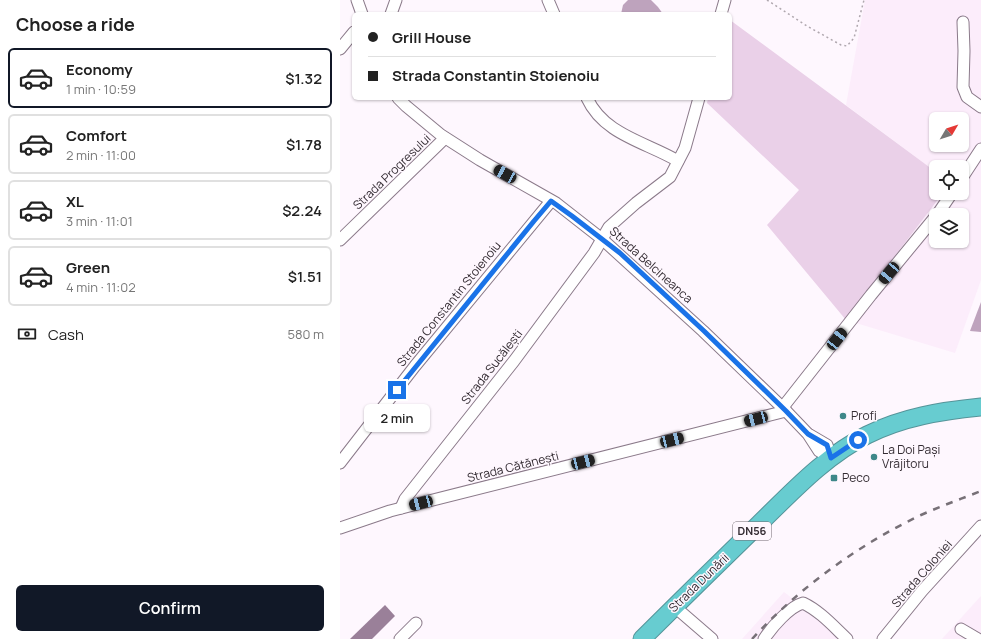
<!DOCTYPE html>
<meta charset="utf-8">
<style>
body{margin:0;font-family:Manrope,sans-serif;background:#f2f2f2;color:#222;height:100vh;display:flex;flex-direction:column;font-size:15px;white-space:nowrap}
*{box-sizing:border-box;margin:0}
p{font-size:13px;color:#767676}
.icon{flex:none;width:22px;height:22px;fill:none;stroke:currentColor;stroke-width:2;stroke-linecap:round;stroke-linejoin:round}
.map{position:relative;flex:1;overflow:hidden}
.details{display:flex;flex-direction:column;background:#fff;width:340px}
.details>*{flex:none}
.top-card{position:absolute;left:12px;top:12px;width:380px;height:88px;border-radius:6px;box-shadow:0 1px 3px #0004;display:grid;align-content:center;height:88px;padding:0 16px;background:#fff}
.needle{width:26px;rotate:51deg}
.buttons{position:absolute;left:589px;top:112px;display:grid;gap:8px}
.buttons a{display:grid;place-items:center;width:40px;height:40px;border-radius:6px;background:#fff;box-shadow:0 1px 3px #0004;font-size:20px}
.end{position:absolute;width:18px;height:18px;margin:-9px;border:5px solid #1a73e8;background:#fff;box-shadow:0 0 0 2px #fff}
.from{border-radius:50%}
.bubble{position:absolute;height:28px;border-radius:6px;background:#fff;box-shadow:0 1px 3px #0004;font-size:13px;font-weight:600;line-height:28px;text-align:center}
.car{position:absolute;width:12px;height:24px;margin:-12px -6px;border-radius:5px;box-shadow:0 0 3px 1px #0007;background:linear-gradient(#222 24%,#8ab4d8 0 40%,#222 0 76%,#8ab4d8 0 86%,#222 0)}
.top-card b{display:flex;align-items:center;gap:14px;height:38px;font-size:15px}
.top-card b+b{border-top:1px solid #e0e0e0}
.top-card i{width:10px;height:10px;background:#222}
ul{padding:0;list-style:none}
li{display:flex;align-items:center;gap:12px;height:60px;margin:0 8px 6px;padding:0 8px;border:2px solid #e0e0e0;border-radius:6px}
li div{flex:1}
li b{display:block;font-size:15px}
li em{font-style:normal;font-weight:600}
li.on{border-color:#111827}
li>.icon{width:36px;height:36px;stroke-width:1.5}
h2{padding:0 16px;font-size:18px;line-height:48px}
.pay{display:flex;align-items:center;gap:10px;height:44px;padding:0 16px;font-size:15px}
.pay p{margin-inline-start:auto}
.action{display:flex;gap:8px;margin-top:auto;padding:8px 16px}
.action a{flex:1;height:46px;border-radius:6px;background:#111827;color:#fff;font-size:16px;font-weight:600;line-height:46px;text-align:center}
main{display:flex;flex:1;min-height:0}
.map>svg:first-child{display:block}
.built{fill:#fcedfb;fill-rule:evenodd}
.green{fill:#ead0e8}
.water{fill:#bea3bd}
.building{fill:#9a8099}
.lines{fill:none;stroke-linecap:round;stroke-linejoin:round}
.minor-casing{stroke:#8b7a8a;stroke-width:13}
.highway-casing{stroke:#559499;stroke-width:19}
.path{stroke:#afa7ae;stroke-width:1.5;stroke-dasharray:2 3;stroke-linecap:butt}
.minor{stroke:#fff;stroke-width:11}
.highway{stroke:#67ccd0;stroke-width:17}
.rail{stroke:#777077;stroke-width:2.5;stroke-dasharray:7 7;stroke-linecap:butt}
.route{stroke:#1a73e8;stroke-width:5}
.poi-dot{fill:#3e8789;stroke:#fef7fe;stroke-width:1.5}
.labels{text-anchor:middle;stroke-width:3;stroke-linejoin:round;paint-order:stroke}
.shield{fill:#fef7fe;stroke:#716970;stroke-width:1}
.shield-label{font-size:11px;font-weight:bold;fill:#342c33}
.street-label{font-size:12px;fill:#342c33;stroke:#fef7fe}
.poi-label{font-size:12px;fill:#342c33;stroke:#fef7fe;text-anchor:start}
</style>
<main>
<section class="details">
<h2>Choose a ride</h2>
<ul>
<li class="on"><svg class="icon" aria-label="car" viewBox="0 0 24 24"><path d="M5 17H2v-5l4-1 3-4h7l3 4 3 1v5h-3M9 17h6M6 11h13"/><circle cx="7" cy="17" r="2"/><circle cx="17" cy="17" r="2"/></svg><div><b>Economy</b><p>1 min · 10:59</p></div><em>$1.32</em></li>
<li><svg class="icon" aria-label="car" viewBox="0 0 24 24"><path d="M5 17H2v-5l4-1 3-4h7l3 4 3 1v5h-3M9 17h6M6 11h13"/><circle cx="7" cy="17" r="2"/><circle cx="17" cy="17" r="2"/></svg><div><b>Comfort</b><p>2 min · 11:00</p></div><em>$1.78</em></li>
<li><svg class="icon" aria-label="car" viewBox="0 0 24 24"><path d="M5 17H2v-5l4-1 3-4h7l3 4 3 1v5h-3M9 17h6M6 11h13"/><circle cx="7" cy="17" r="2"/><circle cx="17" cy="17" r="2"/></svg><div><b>XL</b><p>3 min · 11:01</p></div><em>$2.24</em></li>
<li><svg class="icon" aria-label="car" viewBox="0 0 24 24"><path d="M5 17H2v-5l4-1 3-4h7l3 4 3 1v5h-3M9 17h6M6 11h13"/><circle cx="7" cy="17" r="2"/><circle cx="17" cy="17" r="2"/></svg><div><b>Green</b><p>4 min · 11:02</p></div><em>$1.51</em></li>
</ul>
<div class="pay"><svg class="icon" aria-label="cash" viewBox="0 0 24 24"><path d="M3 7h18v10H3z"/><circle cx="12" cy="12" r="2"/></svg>Cash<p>580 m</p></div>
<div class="action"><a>Confirm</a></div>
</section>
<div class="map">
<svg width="641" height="639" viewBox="0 0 641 639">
<rect width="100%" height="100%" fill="#fef7fe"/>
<g class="built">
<path d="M525,0h116v280l-26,73 -109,-33 97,-127h19v-26h-26v5l-90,-67zM596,119h26v26h-26zM596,215h26v26h-26z"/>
<path d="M444,592l25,19 34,28h-101z"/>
<path d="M641,596v43h-39z"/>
</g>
<path class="green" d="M390,20l206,152v21h7l-97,127 -79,-95 32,-35 -92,-87 1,-5h22z"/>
<g class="water">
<path d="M288,0h23l7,7 5,7h-42l2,-9z"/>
<path d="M641,302v30l-11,-1z"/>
</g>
<path class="building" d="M45,605l10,11 -23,23h-22z"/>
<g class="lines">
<g class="minor-casing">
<g id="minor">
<path d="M17,0l5,14"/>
<path d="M208,0l6,14"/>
<path d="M51,14l5,-14"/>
<path d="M381,14l4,-14"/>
<path d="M623,22l1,29 -1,36 4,10 14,10"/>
<path d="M0,49l14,-17"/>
<path d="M58,98l8,8 35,29 39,25 76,43 46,36 101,92 83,80 22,23 11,17 12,7"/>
<path d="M247,98c17,37 59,44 91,63"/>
<path d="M622,178l19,-29"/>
<path d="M597,215l15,-22"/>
<path d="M0,240l105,-102"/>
<path d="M443,407l88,-112 65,-79"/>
<path d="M470,435l17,10 4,13"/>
<path d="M0,463l75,-97 136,-165"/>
<path d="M61,508l4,-9 109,-138 80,-108 15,-26 27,-24 34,-26 15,-29 14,-50"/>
<path d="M0,528l50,-17 31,-8 365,-92"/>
<path d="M335,607l37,32"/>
<path d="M621,629l17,10"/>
<path d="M60,639l16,-16"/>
<path d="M424,639c8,-12 25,-32 39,-36 17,8 31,24 44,36"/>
<path d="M543,639l39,-48 59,-65"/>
</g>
</g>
<g class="highway-casing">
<path id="highway" d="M302,639c39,-39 78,-77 117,-115 33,-32 66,-68 108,-89 36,-18 74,-24 114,-28"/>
</g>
<path class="path" d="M427,0l40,26 34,19 6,1 7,-8 10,-38"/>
<use href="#minor" class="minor"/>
<use href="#highway" class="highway"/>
<path class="rail" d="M412,639c47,-51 106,-94 169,-124 20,-9 40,-16 60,-24"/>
</g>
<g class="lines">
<path class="route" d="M57,390l137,-169 17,-20 21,15 48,37 84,78 82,80 22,23 19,11 4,13 27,-18"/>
</g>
<g class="poi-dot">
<circle cx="503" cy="416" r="4"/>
<circle cx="534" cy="457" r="4"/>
<rect x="490" y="474" width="8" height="8" rx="2"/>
</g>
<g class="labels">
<rect class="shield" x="393" y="522" width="38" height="18" rx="3"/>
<g class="shield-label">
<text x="412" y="535">DN56</text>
</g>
<g class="street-label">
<text transform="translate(52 172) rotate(-44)" y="4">Strada Progresului</text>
<text transform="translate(311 265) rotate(42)" y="4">Strada Belcineanca</text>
<text transform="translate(109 304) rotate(-51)" y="4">Strada Constantin Stoienoiu</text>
<text transform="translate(152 367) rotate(-52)" y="4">Strada Sucălești</text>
<text transform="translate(173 467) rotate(-14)" y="4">Strada Cătănești</text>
<text transform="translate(582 574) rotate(-49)" y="4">Strada Coloniei</text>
<text transform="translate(359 583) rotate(-44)" y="4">Strada Dunării</text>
</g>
<g class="poi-label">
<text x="511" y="420">Profi</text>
<text x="542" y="454">La Doi Pași<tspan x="542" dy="14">Vrăjitoru</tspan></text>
<text x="502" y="482">Peco</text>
</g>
</g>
</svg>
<div class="buttons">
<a><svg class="needle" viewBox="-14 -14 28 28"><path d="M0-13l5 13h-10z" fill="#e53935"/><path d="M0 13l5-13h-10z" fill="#767676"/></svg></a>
<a><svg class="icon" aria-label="locate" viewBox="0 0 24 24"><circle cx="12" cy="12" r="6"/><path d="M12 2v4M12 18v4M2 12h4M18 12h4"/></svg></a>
<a><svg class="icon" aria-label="layers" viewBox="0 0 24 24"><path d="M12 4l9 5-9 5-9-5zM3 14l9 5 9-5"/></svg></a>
</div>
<i class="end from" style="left:518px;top:440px"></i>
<i class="end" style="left:57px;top:390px"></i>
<div class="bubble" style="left:24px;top:404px;width:66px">2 min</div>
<i class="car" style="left:165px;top:174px;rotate:299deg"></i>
<i class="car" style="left:549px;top:273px;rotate:220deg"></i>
<i class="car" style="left:497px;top:339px;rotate:38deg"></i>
<i class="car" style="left:416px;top:419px;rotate:255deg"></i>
<i class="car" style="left:332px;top:440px;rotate:76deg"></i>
<i class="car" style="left:243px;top:462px;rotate:76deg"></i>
<i class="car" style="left:81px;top:503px;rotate:255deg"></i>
<div class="top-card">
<b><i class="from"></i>Grill House</b>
<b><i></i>Strada Constantin Stoienoiu</b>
</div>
</div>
</main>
